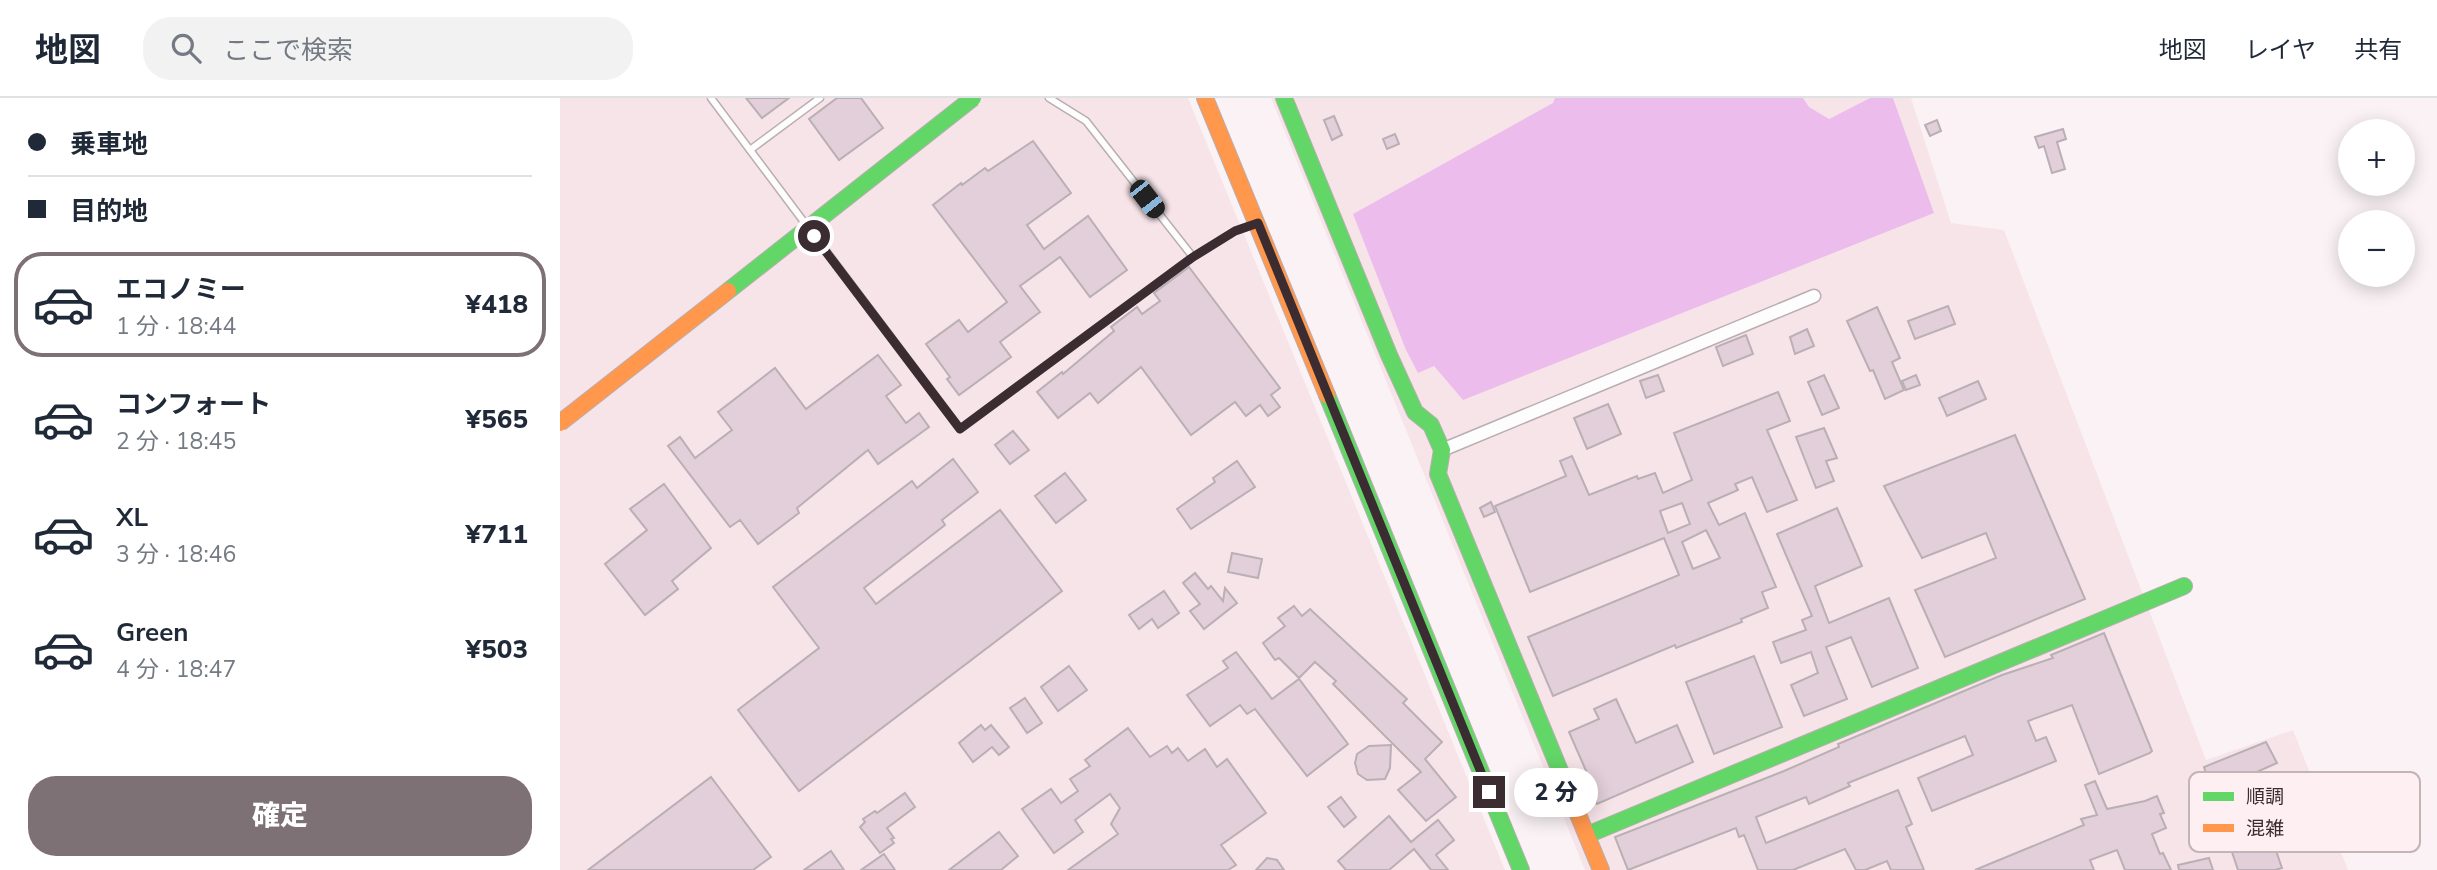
<!DOCTYPE html>
<html lang="ja">
<meta charset="utf-8">
<style>
body{margin:0;font-family:"Nunito Sans","Noto Sans JP",sans-serif;background:#f2f2f3;color:#1f2937;height:100vh;display:flex;flex-direction:column;font-size:26px;white-space:nowrap}
*{box-sizing:border-box;margin:0}
p{font-size:23px;color:#747a83}
.icon{flex:none;width:38px;height:38px;fill:none;stroke:currentColor;stroke-width:2;stroke-linecap:round;stroke-linejoin:round}
.map{position:relative;flex:1;overflow:hidden}
.drawer{display:flex;flex-direction:column;background:#fff;width:560px}
.drawer>*{flex:none}
.banner{display:grid;align-content:center;height:154px;padding:0 28px;background:#fff}
.controls{position:absolute;left:1778px;top:21px;display:grid;gap:14px}
.controls a{display:grid;place-items:center;width:77px;height:77px;border-radius:50%;background:#fff;box-shadow:0 4px 18px #0003;font-size:35px}
.end{position:absolute;width:32px;height:32px;margin:-16px;border:9px solid #3a2c30;background:#fff;box-shadow:0 0 0 4px #fff}
.from{border-radius:50%}
.bubble{position:absolute;height:49px;border-radius:24px;background:#fff;box-shadow:0 4px 18px #0003;font-size:23px;font-weight:800;line-height:49px;text-align:center}
.car{position:absolute;width:21px;height:42px;margin:-21px -10px;border-radius:9px;box-shadow:0 0 5px 2px #0007;background:linear-gradient(#222 24%,#8ab4d8 0 40%,#222 0 76%,#8ab4d8 0 86%,#222 0)}
.banner b{display:flex;align-items:center;gap:24px;height:66px;font-size:26px}
.banner b+b{border-top:2px solid #e0e1e3}
.banner i{width:18px;height:18px;background:#1f2937}
ul{padding:0;list-style:none}
li{display:flex;align-items:center;gap:21px;height:105px;margin:0 14px 10px;padding:0 14px;border:4px solid transparent;border-radius:28px}
li div{flex:1}
li b{display:block;font-size:26px}
li em{font-style:normal;font-weight:800}
li.on{border-color:#7d7175}
li>.icon{width:63px;height:63px;stroke-width:1.5}
.cta{display:flex;gap:14px;margin-top:auto;padding:14px 28px}
.cta a{flex:1;height:80px;border-radius:28px;background:#7d7175;color:#fff;font-size:28px;font-weight:800;line-height:80px;text-align:center}
header{display:flex;align-items:center;gap:42px;box-sizing:border-box;height:98px;padding:0 35px;background:#fff;border-bottom:2px solid #e0e1e3}
header strong{font-size:33px}
nav{display:flex;gap:38px;margin-inline-start:auto;font-size:24px}
.search{width:490px;height:63px;background:#f2f2f3;display:flex;align-items:center;gap:18px;box-sizing:border-box;padding:0 24px;border-radius:28px;color:#747a83;font-size:26px}
main{display:flex;flex:1;min-height:0}
.map>svg:first-child{display:block}
.built{fill:#f7e4e9}
.water{fill:#ecbdec}
.building{fill:#e2cfd9;stroke:#b9afb4;stroke-width:2;fill-rule:evenodd}
.lines{fill:none;stroke-linecap:round;stroke-linejoin:round}
.lane-casing{stroke:#b9aeb1;stroke-width:9}
.street-casing{stroke:#b9aeb1;stroke-width:15}
.fast-casing{stroke:#b9aeb1;stroke-width:18}
.slow-casing{stroke:#b9aeb1;stroke-width:18}
.lane{stroke:#fefdfd;stroke-width:6}
.street{stroke:#fefdfd;stroke-width:12}
.fast{stroke:#63d668;stroke-width:16}
.slow{stroke:#ff974d;stroke-width:16}
.fast-bridge-casing{stroke:#b9aeb1;stroke-width:18;stroke-linecap:butt}
.slow-bridge-casing{stroke:#b9aeb1;stroke-width:18;stroke-linecap:butt}
.fast-bridge{stroke:#63d668;stroke-width:16}
.slow-bridge{stroke:#ff974d;stroke-width:16}
.route{stroke:#3a2c30;stroke-width:9}
.key{fill:#feeff2;stroke:#c3b4b8;stroke-width:2}
.key-label{font-size:19px;fill:#3a2c30}
</style>
<header>
<strong>地図</strong>
<div class="search"><svg class="icon" aria-label="search" viewBox="0 0 24 24"><circle cx="10" cy="10" r="6"/><path d="M15 15l6 6"/></svg>ここで検索</div>
<nav><a>地図</a><a>レイヤ</a><a>共有</a></nav>
</header>
<main>
<section class="drawer">
<div class="banner">
<b><i class="from"></i>乗車地</b>
<b><i></i>目的地</b>
</div>
<ul>
<li class="on"><svg class="icon" aria-label="car" viewBox="0 0 24 24"><path d="M5 17H2v-5l4-1 3-4h7l3 4 3 1v5h-3M9 17h6M6 11h13"/><circle cx="7" cy="17" r="2"/><circle cx="17" cy="17" r="2"/></svg><div><b>エコノミー</b><p>1 分 · 18:44</p></div><em>¥418</em></li>
<li><svg class="icon" aria-label="car" viewBox="0 0 24 24"><path d="M5 17H2v-5l4-1 3-4h7l3 4 3 1v5h-3M9 17h6M6 11h13"/><circle cx="7" cy="17" r="2"/><circle cx="17" cy="17" r="2"/></svg><div><b>コンフォート</b><p>2 分 · 18:45</p></div><em>¥565</em></li>
<li><svg class="icon" aria-label="car" viewBox="0 0 24 24"><path d="M5 17H2v-5l4-1 3-4h7l3 4 3 1v5h-3M9 17h6M6 11h13"/><circle cx="7" cy="17" r="2"/><circle cx="17" cy="17" r="2"/></svg><div><b>XL</b><p>3 分 · 18:46</p></div><em>¥711</em></li>
<li><svg class="icon" aria-label="car" viewBox="0 0 24 24"><path d="M5 17H2v-5l4-1 3-4h7l3 4 3 1v5h-3M9 17h6M6 11h13"/><circle cx="7" cy="17" r="2"/><circle cx="17" cy="17" r="2"/></svg><div><b>Green</b><p>4 分 · 18:47</p></div><em>¥503</em></li>
</ul>
<div class="cta"><a>確定</a></div>
</section>
<div class="map">
<svg width="1877" height="772" viewBox="0 0 1877 772">
<rect width="100%" height="100%" fill="#faf2f4"/>
<g class="built">
<path d="M0,0h628l317,772h-945z"/>
<path d="M711,0h640l40,125 53,7 202,530 87,-30 55,140h-763z"/>
</g>
<path class="water" d="M995,0h248l6,9 20,12 41,-21h23l41,115 -471,187 -29,-34 -16,7 -12,-23 -53,-136 200,-111z"/>
<g class="building">
<path d="M186,0h43l-27,20z"/>
<path d="M277,0h24l22,30 -44,32 -30,-41z"/>
<path d="M774,18l8,19 -10,5 -8,-20z"/>
<path d="M1377,22l4,11 -11,5 -5,-11z"/>
<path d="M1503,31l3,10 -9,3 8,27 -13,4 -8,-27 -5,2 -4,-11z"/>
<path d="M835,36l4,10 -12,5 -4,-10z"/>
<path d="M473,43l38,52 -44,32 17,24 44,-33 39,54 -37,27 -30,-40 -40,29 20,26 -40,30 11,15 -52,38 -12,-16 3,-2 -24,-33 33,-24 9,12 39,-30 -74,-97 28,-22 1,2 23,-17 3,3z"/>
<path d="M629,169l91,121 -9,7 9,12 -12,9 -8,-11 -14,11 -11,-14 -44,33 -50,-68 -43,36 -8,-10 -32,25 -21,-26 25,-20 1,2 51,-43 -3,-4 26,-20 5,7 18,-13 -6,-8z"/>
<path d="M1388,208l7,18 -40,15 -7,-18z"/>
<path d="M1317,209l23,51 -8,4 12,28 -19,9 -12,-29 -3,1 -23,-50z"/>
<path d="M1247,231l7,17 -19,8 -5,-17z"/>
<path d="M1186,237l7,19 -30,12 -7,-19z"/>
<path d="M318,257l23,30 -15,11 20,27 13,-10 10,14 -51,37 -10,-14 -71,58 2,5 -41,31 -18,-24 -10,7 -62,-81 12,-9 15,21 37,-28 -14,-18 57,-44 31,41z"/>
<path d="M1098,277l6,16 -18,7 -6,-17z"/>
<path d="M1264,277l15,33 -17,7 -14,-33z"/>
<path d="M1356,277l4,10 -14,5 -4,-9z"/>
<path d="M1418,283l8,18 -39,17 -8,-18z"/>
<path d="M1218,294l12,29 -23,9 30,70 -30,12 -15,-35 -17,7 3,6 -30,13 11,22 26,-12 31,74 -14,5 6,16 -27,11 1,3 -66,26 -1,-3 -122,51 -25,-59 151,-62 -15,-37 -134,54 -35,-86 71,-30 -6,-15 12,-5 17,39 48,-19 1,3 17,-6 8,20 29,-13 -18,-47zM1122,405l8,21 -22,9 -8,-22zM1146,432l14,28 -27,11 -11,-27z"/>
<path d="M1048,306l13,30 -34,15 -13,-31z"/>
<path d="M1264,330l13,30 -11,3 8,20 -18,7 -20,-51z"/>
<path d="M453,333l16,19 -19,14 -15,-19z"/>
<path d="M1455,337l70,164 -140,58 -30,-67 81,-32 -10,-25 -64,25 -38,-72z"/>
<path d="M393,361l25,33 -36,28 3,5 -81,63 12,16 124,-94 62,81 -263,200 -61,-81 81,-62 -46,-61 139,-106 5,7z"/>
<path d="M677,363l18,26 -64,42 -14,-20 38,-27 -2,-4z"/>
<path d="M505,375l21,27 -30,23 -21,-27z"/>
<path d="M104,386l47,64 -39,33 6,8 -33,26 -40,-51 42,-34 -17,-21z"/>
<path d="M931,404l4,10 -11,5 -4,-9z"/>
<path d="M1277,410l25,58 -47,20 14,37 60,-25 29,70 -46,19 -21,-50 -25,10 21,52 -43,17 -13,-31 27,-12 -7,-21 -30,11 -8,-21 33,-12 -4,-10 10,-4 -35,-82z"/>
<path d="M672,455l30,6 -4,19 -30,-6z"/>
<path d="M635,475l13,16 3,-3 12,15 2,-13 12,15 -33,26 -14,-18 10,-7 -17,-21z"/>
<path d="M604,493l15,22 -21,15 -6,-9 -13,10 -10,-14z"/>
<path d="M734,508l8,10 8,-7 97,90 -4,4 39,39 -17,17 31,38 -30,24 -28,-31 23,-18 -88,-88 3,-3 -21,-19 -16,16 -20,-20 -4,2 -12,-17 22,-17 -7,-8z"/>
<path d="M1544,535l48,118 -2,2 -51,21 -27,-69 -44,16 8,20 10,-4 10,24 -124,50 -14,-33 55,-23 -8,-19 -117,47 2,3 -41,18 -3,-7 -50,20 10,26 132,-53 14,34 -6,3 18,43h-33l-4,-9 -22,9h-9l-11,-21 -52,21h-35l-14,-35 -5,2 -3,-9 -108,42 -13,-33 169,-66 55,-24 -1,-3 164,-69 51,-17 -2,-3z"/>
<path d="M676,554l36,47 27,-20 49,65 -41,32 -52,-67 -8,5 -7,-9 -30,21 -23,-31 41,-27 -5,-7z"/>
<path d="M1194,558l28,71 -68,27 -28,-72z"/>
<path d="M509,568l18,24 -29,21 -17,-24z"/>
<path d="M465,600l17,25 -15,10 -17,-25z"/>
<path d="M1056,601l20,44 41,-18 16,37 -96,42 -13,-29 3,-2 -18,-41 30,-13 -5,-10z"/>
<path d="M421,627l4,5 6,-5 18,22 -10,8 -7,-8 -19,15 -14,-19z"/>
<path d="M568,630l22,29 17,-11 5,7 6,-5 10,13 17,-12 12,18 10,-8 39,54 -45,32 15,20 -8,5h-160l50,-36 -7,-10 9,-16 -10,-14 -35,26 8,12 -29,21 -32,-44 29,-20 10,14 17,-12 -8,-12 20,-13 -5,-6z"/>
<path d="M1706,644l11,21 -65,29 -8,-25z"/>
<path d="M831,647l-1,23 -5,11 -18,1 -9,-6 -3,-11 2,-9 12,-8z"/>
<path d="M151,679l60,80 -18,13h-165z"/>
<path d="M1535,683l12,28 38,-8 12,-5 7,17 -4,1 6,14 -14,6 8,20 3,-1 8,17h-46l-8,-20 -27,10 4,10h-119l109,-45 -3,-6 16,-4 -12,-30z"/>
<path d="M345,695l10,14 -28,21 7,10 -3,1 3,4 -14,10 -20,-26 5,-5 -2,-3 12,-8 2,2z"/>
<path d="M781,699l15,20 -12,10 -16,-20z"/>
<path d="M829,718l22,26 27,-22 16,20 -18,15 12,15h-17l-17,-21 -25,21h-43l-8,-9z"/>
<path d="M439,734l19,24 -17,14h-52z"/>
<path d="M1711,738l11,32 -7,2h-37l-7,-21z"/>
<path d="M271,753l13,19h-40z"/>
<path d="M324,756l11,16h-34z"/>
<path d="M707,760l10,2 7,10h-28z"/>
<path d="M1649,760l4,12h-34l-1,-5z"/>
</g>
<g class="lines">
<g class="lane-casing">
<g id="lane">
<path d="M151,0l93,124"/>
<path d="M489,0l37,23 107,136"/>
<path d="M190,52l70,-52"/>
<path d="M251,133l149,198 233,-172 42,-26 20,-7"/>
</g>
</g>
<g class="street-casing">
<path id="street" d="M882,352l372,-154"/>
</g>
<g class="fast-casing">
<g id="fast">
<path d="M724,0l105,257 26,57 16,13 11,25 -4,24 127,309"/>
<path d="M767,297l194,475"/>
<path d="M1027,737l597,-249"/>
</g>
</g>
<g class="slow-casing">
<g id="slow">
<path d="M645,0l122,297"/>
<path d="M1005,685l36,87"/>
</g>
</g>
<use href="#lane" class="lane"/>
<use href="#street" class="street"/>
<use href="#fast" class="fast"/>
<use href="#slow" class="slow"/>
<g class="fast-bridge-casing">
<path id="fast-bridge" d="M168,193l245,-193"/>
</g>
<g class="slow-bridge-casing">
<path id="slow-bridge" d="M0,325l168,-132"/>
</g>
<use href="#fast-bridge" class="fast-bridge"/>
<use href="#slow-bridge" class="slow-bridge"/>
</g>
<g class="lines">
<path class="route" d="M254,138l146,193 233,-172 42,-26 23,-8 231,569"/>
</g>
<rect x="1629" y="674" width="231" height="80" rx="10" class="key"/>
<rect x="1643" y="694" width="31" height="9" fill="#63d668"/>
<rect x="1643" y="726" width="31" height="8" fill="#ff974d"/>
<g class="key-label">
<text x="1686" y="705">順調</text>
<text x="1686" y="737">混雑</text>
</g>
</svg>
<div class="controls">
<a>+</a>
<a>−</a>
</div>
<i class="end from" style="left:254px;top:138px"></i>
<i class="end" style="left:929px;top:694px"></i>
<div class="bubble" style="left:954px;top:670px;width:84px">2 分</div>
<i class="car" style="left:587px;top:101px;rotate:142deg"></i>
</div>
</main>
